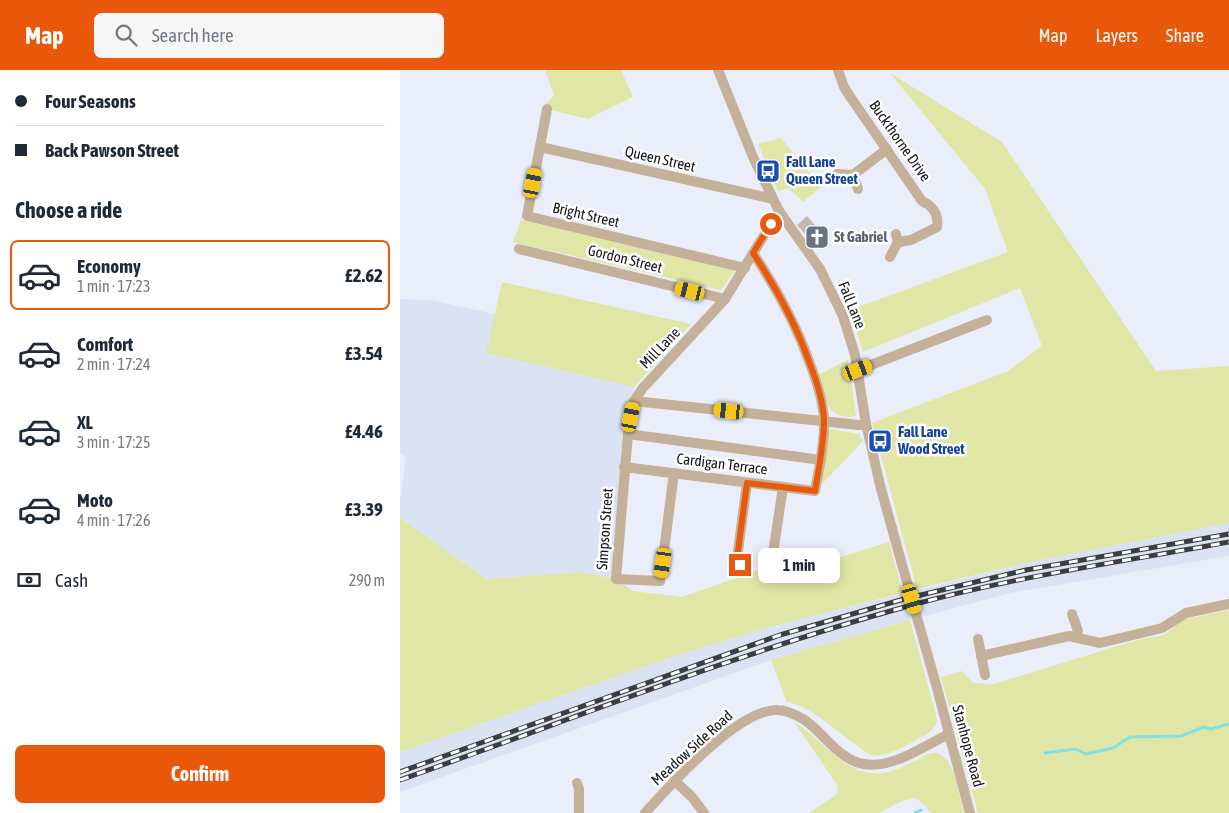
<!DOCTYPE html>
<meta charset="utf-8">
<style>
body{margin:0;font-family:"Asap Condensed",sans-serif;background:#f6f6f7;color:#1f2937;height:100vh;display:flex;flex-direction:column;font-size:19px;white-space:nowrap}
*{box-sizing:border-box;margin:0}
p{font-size:16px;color:#747a83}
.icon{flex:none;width:28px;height:28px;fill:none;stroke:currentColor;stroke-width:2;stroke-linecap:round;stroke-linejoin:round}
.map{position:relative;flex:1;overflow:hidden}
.sheet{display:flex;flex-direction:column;background:#fff;width:400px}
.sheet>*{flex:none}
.guide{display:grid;align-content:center;height:110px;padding:0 15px;background:#fff}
.end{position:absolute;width:22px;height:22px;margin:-11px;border:6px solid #ea580c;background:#fff;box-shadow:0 0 0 2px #fff}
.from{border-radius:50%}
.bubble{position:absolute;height:35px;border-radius:8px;background:#fff;box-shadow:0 2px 12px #0003;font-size:16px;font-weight:700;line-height:35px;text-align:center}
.car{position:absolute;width:15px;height:30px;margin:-15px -8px;border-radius:6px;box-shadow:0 0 4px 1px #0007;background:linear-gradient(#f5c518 24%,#345 0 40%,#f5c518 0 76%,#345 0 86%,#f5c518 0)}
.guide b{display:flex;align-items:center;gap:18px;height:48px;font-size:19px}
.guide b+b{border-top:1px solid #e0e1e3}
.guide i{width:12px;height:12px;background:#1f2937}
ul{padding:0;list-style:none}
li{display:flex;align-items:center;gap:15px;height:70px;margin:0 10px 8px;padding:0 5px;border:2px solid transparent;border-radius:8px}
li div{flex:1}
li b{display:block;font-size:19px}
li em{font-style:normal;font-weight:700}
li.on{border-color:#ea580c}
li>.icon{width:45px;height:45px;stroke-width:1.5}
h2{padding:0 15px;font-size:22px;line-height:60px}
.pay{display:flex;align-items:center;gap:12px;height:55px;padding:0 15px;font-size:19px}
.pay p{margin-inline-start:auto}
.action{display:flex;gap:10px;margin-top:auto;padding:10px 15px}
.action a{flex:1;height:58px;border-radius:8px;background:#ea580c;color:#fff;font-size:20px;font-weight:700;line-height:58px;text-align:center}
header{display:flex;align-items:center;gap:30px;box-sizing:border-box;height:70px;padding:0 25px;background:#ea580c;color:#fff}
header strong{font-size:24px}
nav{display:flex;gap:28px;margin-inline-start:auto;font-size:18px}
.search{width:350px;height:45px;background:#f6f6f7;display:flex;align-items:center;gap:12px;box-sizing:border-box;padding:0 18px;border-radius:8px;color:#747a83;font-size:19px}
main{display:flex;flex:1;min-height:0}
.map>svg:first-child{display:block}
.built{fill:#dae2f4}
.green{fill:#e0e7a6}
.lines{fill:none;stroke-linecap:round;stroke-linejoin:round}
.stream{stroke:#81e0e4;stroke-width:3}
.building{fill:#c4b9b2}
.minor{stroke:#c5b099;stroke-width:10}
.rail-casing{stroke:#3b3d43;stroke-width:5}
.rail{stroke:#fff;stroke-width:3;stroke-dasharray:9;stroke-linecap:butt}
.minor-bridge{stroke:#c5b099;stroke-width:10}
.route{stroke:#ea580c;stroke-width:6}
.labels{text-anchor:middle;stroke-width:5;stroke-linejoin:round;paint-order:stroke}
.street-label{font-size:15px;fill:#14161a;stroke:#fff}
.transit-label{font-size:15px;font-weight:bold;fill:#164399;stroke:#fff;text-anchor:start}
.worship-label{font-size:15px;font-weight:bold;fill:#5b616d;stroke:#fff;text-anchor:start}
</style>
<header>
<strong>Map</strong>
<div class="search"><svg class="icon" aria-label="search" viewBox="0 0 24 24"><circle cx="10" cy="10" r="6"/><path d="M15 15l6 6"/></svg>Search here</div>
<nav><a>Map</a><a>Layers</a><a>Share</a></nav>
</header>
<main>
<section class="sheet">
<div class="guide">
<b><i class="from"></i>Four Seasons</b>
<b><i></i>Back Pawson Street</b>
</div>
<h2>Choose a ride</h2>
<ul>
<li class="on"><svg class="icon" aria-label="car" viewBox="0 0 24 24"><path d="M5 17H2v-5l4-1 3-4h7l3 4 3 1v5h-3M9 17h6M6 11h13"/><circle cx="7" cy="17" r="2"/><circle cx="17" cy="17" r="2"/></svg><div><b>Economy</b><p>1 min · 17:23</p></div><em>£2.62</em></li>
<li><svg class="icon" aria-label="car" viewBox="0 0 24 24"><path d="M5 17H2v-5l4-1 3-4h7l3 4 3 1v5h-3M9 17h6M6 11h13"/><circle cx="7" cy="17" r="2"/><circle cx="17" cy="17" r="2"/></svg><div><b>Comfort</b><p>2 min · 17:24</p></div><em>£3.54</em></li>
<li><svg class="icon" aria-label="car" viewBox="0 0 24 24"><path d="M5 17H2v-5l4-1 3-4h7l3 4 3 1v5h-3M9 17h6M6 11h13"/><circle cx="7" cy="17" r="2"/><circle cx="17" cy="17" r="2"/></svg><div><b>XL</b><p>3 min · 17:25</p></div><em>£4.46</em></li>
<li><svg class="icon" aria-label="car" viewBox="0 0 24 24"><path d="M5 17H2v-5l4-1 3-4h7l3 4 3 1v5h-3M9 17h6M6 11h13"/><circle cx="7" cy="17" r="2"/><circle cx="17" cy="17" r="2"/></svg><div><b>Moto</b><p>4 min · 17:26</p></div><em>£3.39</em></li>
</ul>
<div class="pay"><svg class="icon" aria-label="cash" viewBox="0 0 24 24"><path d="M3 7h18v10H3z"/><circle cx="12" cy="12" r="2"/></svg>Cash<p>290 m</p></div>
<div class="action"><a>Confirm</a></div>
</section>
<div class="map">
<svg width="829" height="743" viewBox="0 0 829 743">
<rect width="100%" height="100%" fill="#eaeefa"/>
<g class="built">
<path d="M0,229l30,1 65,14 -8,39 147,34 -18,192 -35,-7 -94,7 -87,-61v-17l6,-43 -6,-5z"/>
<path d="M829,453v33l-219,37 -100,27 -139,40 -371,132v-40l278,-97 92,-28 256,-64z"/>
</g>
<g class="green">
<path d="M145,0h76l12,27 -45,22 -41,-10 -6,1 13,-15z"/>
<path d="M490,3l112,69 154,229 73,-5v157l-203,40 -109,26 -45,-166 136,-52 34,-25 -22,-58 -157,64 -13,-42 158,-58 -23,-63z"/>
<path d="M381,68l40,49 -18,15 -15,-14 -10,3 -20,-47z"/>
<path d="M121,150l211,48 2,4 -13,18 -208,-48z"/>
<path d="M102,212l189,42 -57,63 -148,-34z"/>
<path d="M448,290l8,56c-27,6 -33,-20 -40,-40z"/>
<path d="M430,359l29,5 4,7 -42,44 7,-54z"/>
<path d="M0,448l87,61 94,-7 35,7 17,12 49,6 108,-38 -7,16 106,-33 14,51 -133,34 -92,28 -278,97z"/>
<path d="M829,540v203h-251l-37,-136 21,-6 11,12 21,1 143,-44 23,-4 7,-3 15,-13z"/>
<path d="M510,550l26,95 1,7c-5,11 -15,15 -26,21 -10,5 -28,15 -40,12 -5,-2 -11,-8 -16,-11 -22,-15 -41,-36 -68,-42l-16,-42z"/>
<path d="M394,652c26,14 41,43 71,50 20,5 36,-4 54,-13 4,-2 9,-6 14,-6 4,-1 10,2 13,6 11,14 13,37 18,54h-33l-8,-10 -9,-5 -12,3 -23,12h-70l27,-18 2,-9z"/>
</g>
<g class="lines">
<g class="stream">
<path d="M645,683l30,-4 11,5 27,-6 17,-11 51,-1 23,-9 7,2 18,-5"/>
<path d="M515,743l6,-3"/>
</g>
</g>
<path class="building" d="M407,146l20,23 -10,9 -20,-23z"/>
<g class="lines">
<g class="minor">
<path d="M318,0l35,87 26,54 41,58 23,47 12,39 11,69 14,61 21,76"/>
<path d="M438,0l6,17 7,11 71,103c11,5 17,14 15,26l-26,13 -13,2"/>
<path d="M147,39l-20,107 218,52"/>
<path d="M140,77l233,52"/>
<path d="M437,104l16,1 34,-26"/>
<path d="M453,105l5,14"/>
<path d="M119,179l206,50"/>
<path d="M490,187l8,-15 -2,-8"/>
<path d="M458,300l129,-50"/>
<path d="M234,331l225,24 7,-1"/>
<path d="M228,364l193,26"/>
<path d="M224,397l191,24c4,-23 10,-48 9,-71 -1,-19 -7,-38 -14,-56 -14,-40 -33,-75 -57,-111"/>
<path d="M274,403l-14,108 -44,-2 12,-145 6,-33 8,-12 83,-90 54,-88"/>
<path d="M373,483l10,-66"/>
<path d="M340,495l-3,-6 10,-76"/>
<path d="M672,544l6,17 -2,5"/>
<path d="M578,569l7,36"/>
<path d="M581,586l88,-20 31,7 62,-15 24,-15 43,-9"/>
<path d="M537,618l33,125"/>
<path d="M275,711l17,16 12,16"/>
<path d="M177,713l2,6v24"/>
<path d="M245,743c25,-28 94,-105 133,-103 9,0 18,5 25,9 21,13 35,41 61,45 29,5 60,-18 85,-30"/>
</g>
<g class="rail-casing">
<g id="rail">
<path d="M0,702l380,-137 124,-36 122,-29 203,-36"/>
<path d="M0,710c168,-59 334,-126 505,-173 106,-30 216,-45 324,-65"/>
</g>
</g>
<use href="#rail" class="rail"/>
<path class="minor-bridge" d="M501,491l36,127"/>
</g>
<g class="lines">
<path class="route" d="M340,495l-3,-6 10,-76 68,8c4,-23 9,-48 9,-71 -1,-19 -7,-38 -14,-56 -14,-40 -33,-75 -57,-111l18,-29"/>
</g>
<defs>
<g id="bus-square" transform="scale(1.25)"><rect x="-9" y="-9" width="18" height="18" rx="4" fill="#1a4fb4" stroke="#fff"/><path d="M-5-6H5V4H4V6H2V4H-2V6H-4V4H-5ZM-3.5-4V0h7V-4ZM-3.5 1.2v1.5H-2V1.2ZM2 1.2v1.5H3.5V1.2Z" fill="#fff"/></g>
<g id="church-square" transform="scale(1.25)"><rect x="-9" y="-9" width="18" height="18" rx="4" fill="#6b7280" stroke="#fff"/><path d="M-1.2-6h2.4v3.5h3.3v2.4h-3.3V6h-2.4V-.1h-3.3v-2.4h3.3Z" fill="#fff"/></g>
</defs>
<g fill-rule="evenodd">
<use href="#bus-square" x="368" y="101"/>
<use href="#church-square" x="417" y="167"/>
<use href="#bus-square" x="480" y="371"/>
</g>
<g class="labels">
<g class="street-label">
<text transform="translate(500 71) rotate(55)" y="5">Buckthorne Drive</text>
<text transform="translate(260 89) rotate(13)" y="5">Queen Street</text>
<text transform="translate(186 145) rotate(13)" y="5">Bright Street</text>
<text transform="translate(225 189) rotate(14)" y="5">Gordon Street</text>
<text transform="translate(452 235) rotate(68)" y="5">Fall Lane</text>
<text transform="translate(260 278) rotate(-46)" y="5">Mill Lane</text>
<text transform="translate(322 394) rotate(7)" y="5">Cardigan Terrace</text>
<text transform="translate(205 459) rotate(-86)" y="5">Simpson Street</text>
<text transform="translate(568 676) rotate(75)" y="5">Stanhope Road</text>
<text transform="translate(292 678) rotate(-42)" y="5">Meadow Side Road</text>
</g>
<g class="transit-label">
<text x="386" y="97">Fall Lane<tspan x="386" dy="17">Queen Street</tspan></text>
<text x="498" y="367">Fall Lane<tspan x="498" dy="17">Wood Street</tspan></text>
</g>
<g class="worship-label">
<text x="434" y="172">St Gabriel</text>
</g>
</g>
</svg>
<i class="end from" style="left:371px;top:154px"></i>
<i class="end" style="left:340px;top:495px"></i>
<div class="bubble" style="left:358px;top:478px;width:82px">1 min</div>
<i class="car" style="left:133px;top:113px;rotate:11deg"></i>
<i class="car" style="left:290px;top:221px;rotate:284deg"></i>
<i class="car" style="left:458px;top:300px;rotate:69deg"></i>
<i class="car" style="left:329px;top:341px;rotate:276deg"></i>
<i class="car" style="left:231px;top:347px;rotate:11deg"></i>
<i class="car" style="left:263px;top:493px;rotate:188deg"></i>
<i class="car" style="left:512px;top:529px;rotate:164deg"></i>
</div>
</main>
